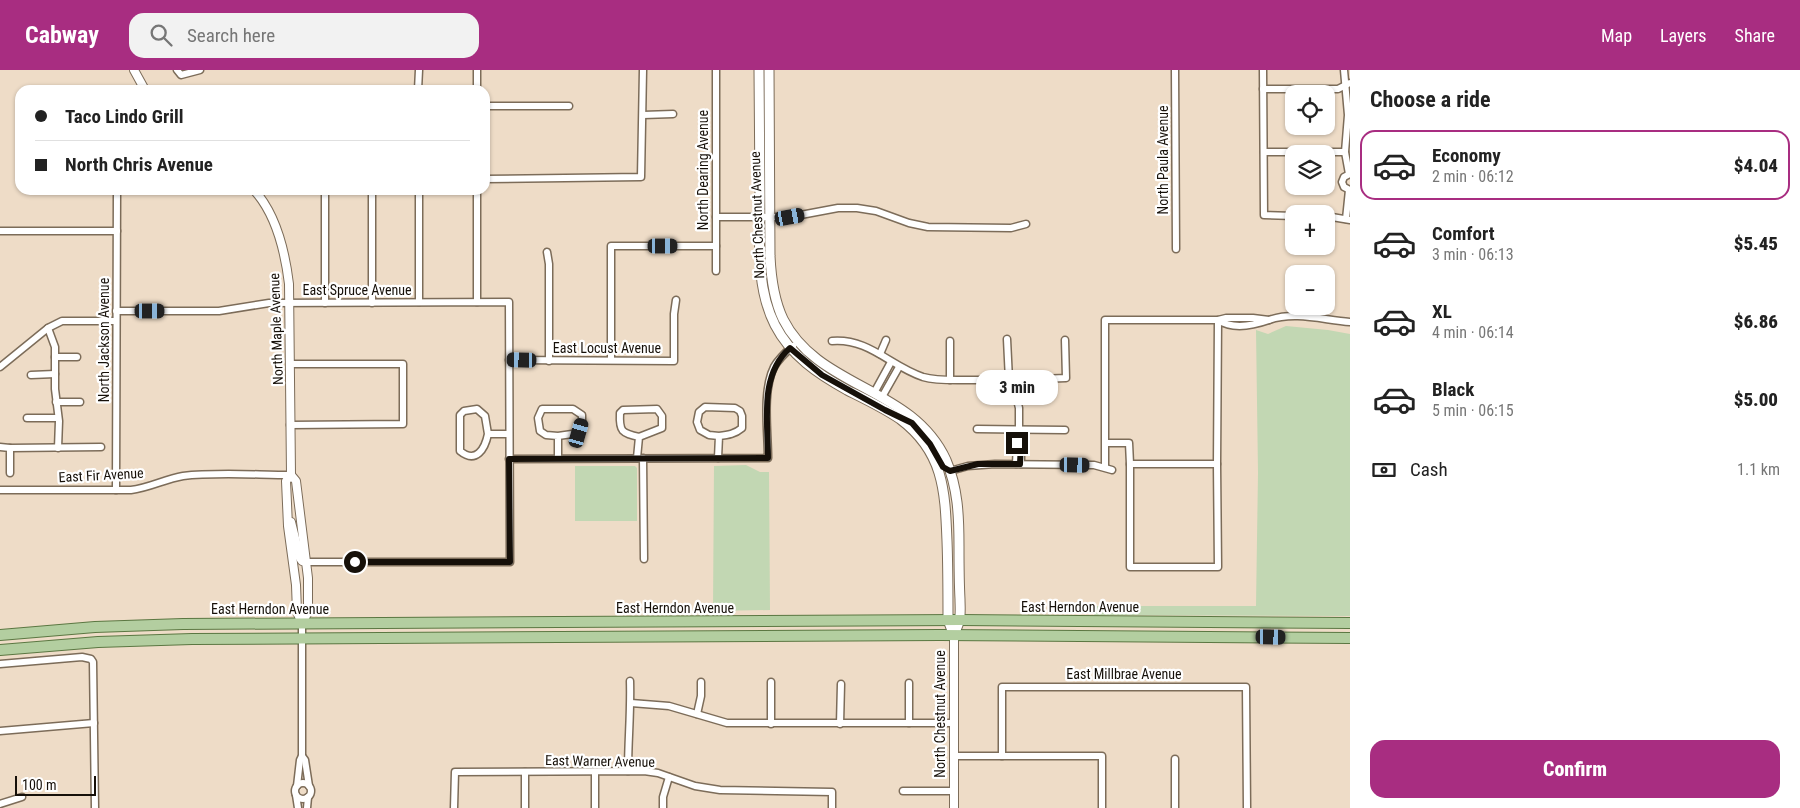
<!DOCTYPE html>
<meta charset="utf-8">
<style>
body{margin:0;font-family:"Roboto Condensed",sans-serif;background:#f2f2f2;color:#222;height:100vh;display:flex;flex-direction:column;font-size:19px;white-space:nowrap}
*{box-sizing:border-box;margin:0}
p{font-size:16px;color:#767676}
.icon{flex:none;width:28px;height:28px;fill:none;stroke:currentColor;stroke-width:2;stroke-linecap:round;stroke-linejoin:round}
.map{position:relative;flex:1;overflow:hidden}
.details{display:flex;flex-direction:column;background:#fff;width:450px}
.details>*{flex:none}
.guide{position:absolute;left:15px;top:15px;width:475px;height:110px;border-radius:15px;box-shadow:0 1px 4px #0004;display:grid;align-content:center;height:110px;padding:0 20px;background:#fff}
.fabs{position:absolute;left:1285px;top:15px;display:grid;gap:10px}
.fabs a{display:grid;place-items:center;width:50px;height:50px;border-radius:10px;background:#fff;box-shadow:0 1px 4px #0004;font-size:25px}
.scale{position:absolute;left:15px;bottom:12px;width:81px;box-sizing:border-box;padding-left:5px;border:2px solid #161009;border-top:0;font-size:14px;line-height:18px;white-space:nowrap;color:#161009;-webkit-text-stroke:4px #fff;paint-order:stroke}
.end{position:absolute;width:22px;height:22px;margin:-11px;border:6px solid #161009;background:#fff;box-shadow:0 0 0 2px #fff}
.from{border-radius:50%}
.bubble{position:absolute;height:35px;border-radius:15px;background:#fff;box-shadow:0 1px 4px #0004;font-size:16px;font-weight:800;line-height:35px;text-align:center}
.car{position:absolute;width:15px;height:30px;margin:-15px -8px;border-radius:6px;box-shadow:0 0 4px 1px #0007;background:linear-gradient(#222 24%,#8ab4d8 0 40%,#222 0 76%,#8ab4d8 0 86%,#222 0)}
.guide b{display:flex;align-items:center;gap:18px;height:48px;font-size:19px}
.guide b+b{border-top:1px solid #e0e0e0}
.guide i{width:12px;height:12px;background:#222}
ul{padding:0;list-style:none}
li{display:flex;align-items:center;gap:15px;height:70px;margin:0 10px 8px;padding:0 10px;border:2px solid transparent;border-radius:15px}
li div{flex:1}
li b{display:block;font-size:19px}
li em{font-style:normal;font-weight:800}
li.on{border-color:#a82d81}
li>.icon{width:45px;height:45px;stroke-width:1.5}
h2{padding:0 20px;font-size:22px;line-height:60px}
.pay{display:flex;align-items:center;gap:12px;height:55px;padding:0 20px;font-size:19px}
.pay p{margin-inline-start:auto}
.primary-button{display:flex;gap:10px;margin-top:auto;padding:10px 20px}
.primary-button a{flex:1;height:58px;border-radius:15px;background:#a82d81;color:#fff;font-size:20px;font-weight:800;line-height:58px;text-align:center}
header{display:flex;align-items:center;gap:30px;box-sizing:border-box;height:70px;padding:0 25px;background:#a82d81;color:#fff}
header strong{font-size:24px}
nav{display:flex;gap:28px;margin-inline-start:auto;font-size:18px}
.search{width:350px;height:45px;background:#f2f2f2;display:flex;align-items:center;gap:12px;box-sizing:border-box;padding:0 18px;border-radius:15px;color:#767676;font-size:19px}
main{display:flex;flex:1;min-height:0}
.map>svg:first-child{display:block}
.green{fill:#c2d7b3}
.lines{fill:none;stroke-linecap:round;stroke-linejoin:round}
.minor-casing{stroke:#7c6c59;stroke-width:9}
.tertiary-casing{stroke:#7c6c59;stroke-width:10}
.secondary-casing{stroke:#7c6c59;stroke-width:11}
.primary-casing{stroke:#5b7742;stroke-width:12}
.minor{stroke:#fff;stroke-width:6}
.tertiary{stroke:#fff;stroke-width:8}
.secondary{stroke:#fff;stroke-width:9}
.primary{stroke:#b3cea0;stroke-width:10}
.route{stroke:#161009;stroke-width:6}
.labels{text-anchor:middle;stroke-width:4.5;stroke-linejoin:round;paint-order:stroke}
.street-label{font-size:14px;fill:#161009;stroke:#fff}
</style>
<header>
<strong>Cabway</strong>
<div class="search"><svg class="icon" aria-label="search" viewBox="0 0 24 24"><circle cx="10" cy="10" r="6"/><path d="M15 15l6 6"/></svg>Search here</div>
<nav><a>Map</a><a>Layers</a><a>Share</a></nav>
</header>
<main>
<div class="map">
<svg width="1350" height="738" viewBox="0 0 1350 738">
<rect width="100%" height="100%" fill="#eedcc7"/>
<g class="green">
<path d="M1286,256l42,4 22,4v282l-256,-1v-9h162l2,-133 -2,-143 12,4z"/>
<path d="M746,395l14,7h9l1,138 -57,1 1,-145z"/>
<path d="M575,396h60l2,2v53h-62z"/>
</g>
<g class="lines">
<g class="minor-casing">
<g id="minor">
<path d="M177,0l4,5 19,-5"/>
<path d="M477,0v20"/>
<path d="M716,0v201"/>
<path d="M1175,0l1,179"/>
<path d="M1263,0l1,145 30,1"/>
<path d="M1344,0l4,45 -3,37 4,22"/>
<path d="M1263,19h75l12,-6"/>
<path d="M418,20l1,-20"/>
<path d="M485,36h84"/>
<path d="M643,45l30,-1"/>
<path d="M1264,82h81"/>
<path d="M1350,104l-6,3 -2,5 2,5 6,3"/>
<path d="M485,109l156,-2 2,-107"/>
<path d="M325,120v113"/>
<path d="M372,120v113"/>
<path d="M419,120v112"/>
<path d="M477,120v112"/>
<path d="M1326,146l24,4"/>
<path d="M716,147h74l48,-9h19l19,3 33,12 19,4 83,1 15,-4"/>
<path d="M1346,149l3,-29"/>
<path d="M0,161h117"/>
<path d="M547,182l2,12v97"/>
<path d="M116,241h103l50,-8 240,-1 1,260h-204"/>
<path d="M1226,248h27l16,2c-17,6 -36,10 -51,0z"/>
<path d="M1269,250c26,-9 54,0 81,2"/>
<path d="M48,258l7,19v42l4,32 -1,27"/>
<path d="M1007,269l2,41 6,12 4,16v33"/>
<path d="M832,271c37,-3 58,25 91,36 14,4 32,3 46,3 33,0 65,-1 97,-2l-1,-38"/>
<path d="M950,271v39"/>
<path d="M880,284l6,-14"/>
<path d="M55,287h22"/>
<path d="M509,290l165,1v-47l2,-14"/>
<path d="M611,290v-114h105"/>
<path d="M290,294h113v60l-113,1"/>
<path d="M0,297l48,-39 14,-7h54"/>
<path d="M31,305l24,-1"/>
<path d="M874,323l17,-31"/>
<path d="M882,327l17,-30"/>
<path d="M56,332h24"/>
<path d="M27,348h31"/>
<path d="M977,359l88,1"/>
<path d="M488,364c-3,15 -12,30 -28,17v-36l4,-4 13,-2 8,7 3,18h21"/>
<path d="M1105,373h24l1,21h87l1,-144h-113v147"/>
<path d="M0,377l10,1v25"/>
<path d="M10,378l91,-1"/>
<path d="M558,388v-22l-12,-1 -6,-4 -2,-13 4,-9h31l9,6v8l-3,10 -21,3"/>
<path d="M637,388l2,-21c-17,-4 -20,-5 -19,-24l3,-3 34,-1 5,7v12l-23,9"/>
<path d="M643,388l1,101"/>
<path d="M718,388l1,-22 -10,-1 -9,-5 -3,-8 2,-10 6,-5 30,1 5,3 2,5v12c-7,6 -14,7 -23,8"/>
<path d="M509,389l259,-1c0,-27 -6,-67 6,-91 5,-9 12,-15 19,-21"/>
<path d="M1016,394l1,-21 2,-2 2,2v21"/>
<path d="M1130,394v103h88l-1,-103"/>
<path d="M950,401l18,-5 27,-2 99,1 18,5"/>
<path d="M0,420h131c18,-2 34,-11 52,-14 32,-4 74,-1 108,-1"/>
<path d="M116,420l1,-300"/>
<path d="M0,594l82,-7 9,2 2,3 2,146"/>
<path d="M771,612v42"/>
<path d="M909,613v40"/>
<path d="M631,633l38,3 58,17h227"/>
<path d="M697,644l4,-18v-14"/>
<path d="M840,654l1,-40"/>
<path d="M0,661l94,-8"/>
<path d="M302,686l3,4 4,26"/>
<path d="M954,686h148v52"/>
<path d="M1002,686v-69h244l1,121"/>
<path d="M1175,689v49"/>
<path d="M628,701c0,-30 3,-60 2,-90"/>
<path d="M595,702v36"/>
<circle cx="303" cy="721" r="8"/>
<path d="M297,716l3,-26 2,-4v-133"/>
<path d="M903,721h51"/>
<path d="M296,725l2,13"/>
<path d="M0,734l22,-7"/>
<path d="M307,738l1,-11"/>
<path d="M454,738l1,-36 189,-1 14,2 37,13 25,4 112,2v16"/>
<path d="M525,738v-36"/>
<path d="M663,738v-11l6,-20"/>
</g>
</g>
<g class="tertiary-casing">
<g id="tertiary">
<path d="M134,0l11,20"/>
<path d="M254,120c22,24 31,61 35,94l2,191 -5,6 2,45 8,59 1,27 5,11"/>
<path d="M291,405l5,6 12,97v34l-6,11"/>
<path d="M291,452l9,36 2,3 4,1"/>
<path d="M954,566v172"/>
</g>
</g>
<g class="secondary-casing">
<g id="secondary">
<path d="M759,0c0,42 1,83 1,125 0,43 -5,91 15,130 16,31 43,49 72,65 18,9 37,18 53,29 44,33 45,72 47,122 1,26 1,53 1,79l6,16"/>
<path d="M769,0l1,186c1,22 4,44 13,63 35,70 129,67 163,141 12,28 13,56 13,86 0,18 0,35 1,53 0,7 1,16 -1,23 -1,4 -4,9 -5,14"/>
</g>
</g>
<g class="primary-casing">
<g id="primary">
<path d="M0,565l95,-8 88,-3 777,-4 390,3"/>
<path d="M0,580l98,-8 94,-3 748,-4 410,3"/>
</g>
</g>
<use href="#minor" class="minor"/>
<use href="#tertiary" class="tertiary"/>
<use href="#secondary" class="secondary"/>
<use href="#primary" class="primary"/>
</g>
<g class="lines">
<path class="route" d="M355,492h155l-1,-103 259,-1c0,-37 -9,-83 22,-110l32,27 63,35 27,13 18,21 13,23 7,4 28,-7h42l1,-21 -2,-2 -2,2"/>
</g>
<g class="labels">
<g class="street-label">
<text transform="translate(1163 90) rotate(-90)" y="5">North Paula Avenue</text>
<text transform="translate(703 100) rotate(-90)" y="5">North Dearing Avenue</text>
<text transform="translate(757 145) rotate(-92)" y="5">North Chestnut Avenue</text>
<text x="357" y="225">East Spruce Avenue</text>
<text transform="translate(276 259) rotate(-92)" y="5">North Maple Avenue</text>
<text transform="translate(104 270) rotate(-90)" y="5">North Jackson Avenue</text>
<text x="607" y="283">East Locust Avenue</text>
<text transform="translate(101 405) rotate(-3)" y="5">East Fir Avenue</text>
<text x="1080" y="542">East Herndon Avenue</text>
<text x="675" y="543">East Herndon Avenue</text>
<text x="270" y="544">East Herndon Avenue</text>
<text x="1124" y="609">East Millbrae Avenue</text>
<text transform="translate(940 644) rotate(-90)" y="5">North Chestnut Avenue</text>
<text transform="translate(600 691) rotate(1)" y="5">East Warner Avenue</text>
</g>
</g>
</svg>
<div class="fabs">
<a><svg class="icon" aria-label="locate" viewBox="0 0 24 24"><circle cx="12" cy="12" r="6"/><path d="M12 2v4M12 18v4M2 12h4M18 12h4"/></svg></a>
<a><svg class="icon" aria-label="layers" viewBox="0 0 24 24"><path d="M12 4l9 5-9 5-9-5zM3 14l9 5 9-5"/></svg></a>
<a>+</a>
<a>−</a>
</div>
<div class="scale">100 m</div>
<i class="end from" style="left:355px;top:492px"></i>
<i class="end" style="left:1017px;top:373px"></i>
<div class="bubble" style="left:976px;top:300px;width:82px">3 min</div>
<i class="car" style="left:790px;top:147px;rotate:80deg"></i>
<i class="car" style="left:663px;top:176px;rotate:90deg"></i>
<i class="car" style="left:150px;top:241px;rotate:90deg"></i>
<i class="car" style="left:522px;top:290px;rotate:271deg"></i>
<i class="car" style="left:579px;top:363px;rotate:16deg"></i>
<i class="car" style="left:1075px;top:395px;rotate:91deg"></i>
<i class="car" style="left:1271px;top:567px;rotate:91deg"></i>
<div class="guide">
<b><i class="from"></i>Taco Lindo Grill</b>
<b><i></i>North Chris Avenue</b>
</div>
</div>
<section class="details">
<h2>Choose a ride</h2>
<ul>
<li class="on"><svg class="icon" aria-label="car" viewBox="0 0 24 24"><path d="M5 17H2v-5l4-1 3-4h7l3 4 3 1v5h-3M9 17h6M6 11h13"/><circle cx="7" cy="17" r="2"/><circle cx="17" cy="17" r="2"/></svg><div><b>Economy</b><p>2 min · 06:12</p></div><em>$4.04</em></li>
<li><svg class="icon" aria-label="car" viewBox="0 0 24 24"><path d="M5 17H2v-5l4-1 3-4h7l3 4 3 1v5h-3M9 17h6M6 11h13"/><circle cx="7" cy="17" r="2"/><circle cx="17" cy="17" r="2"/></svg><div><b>Comfort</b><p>3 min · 06:13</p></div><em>$5.45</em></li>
<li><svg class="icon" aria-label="car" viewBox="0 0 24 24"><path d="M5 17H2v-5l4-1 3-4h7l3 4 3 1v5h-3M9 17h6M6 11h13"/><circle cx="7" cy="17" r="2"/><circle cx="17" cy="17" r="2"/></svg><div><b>XL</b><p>4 min · 06:14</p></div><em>$6.86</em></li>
<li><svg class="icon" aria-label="car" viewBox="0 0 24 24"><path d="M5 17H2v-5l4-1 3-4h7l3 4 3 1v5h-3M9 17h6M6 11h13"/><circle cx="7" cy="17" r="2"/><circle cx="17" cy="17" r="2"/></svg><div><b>Black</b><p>5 min · 06:15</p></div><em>$5.00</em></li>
</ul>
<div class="pay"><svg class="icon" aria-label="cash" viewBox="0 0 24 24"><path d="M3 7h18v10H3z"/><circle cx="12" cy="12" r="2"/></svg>Cash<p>1.1 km</p></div>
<div class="primary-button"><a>Confirm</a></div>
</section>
</main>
